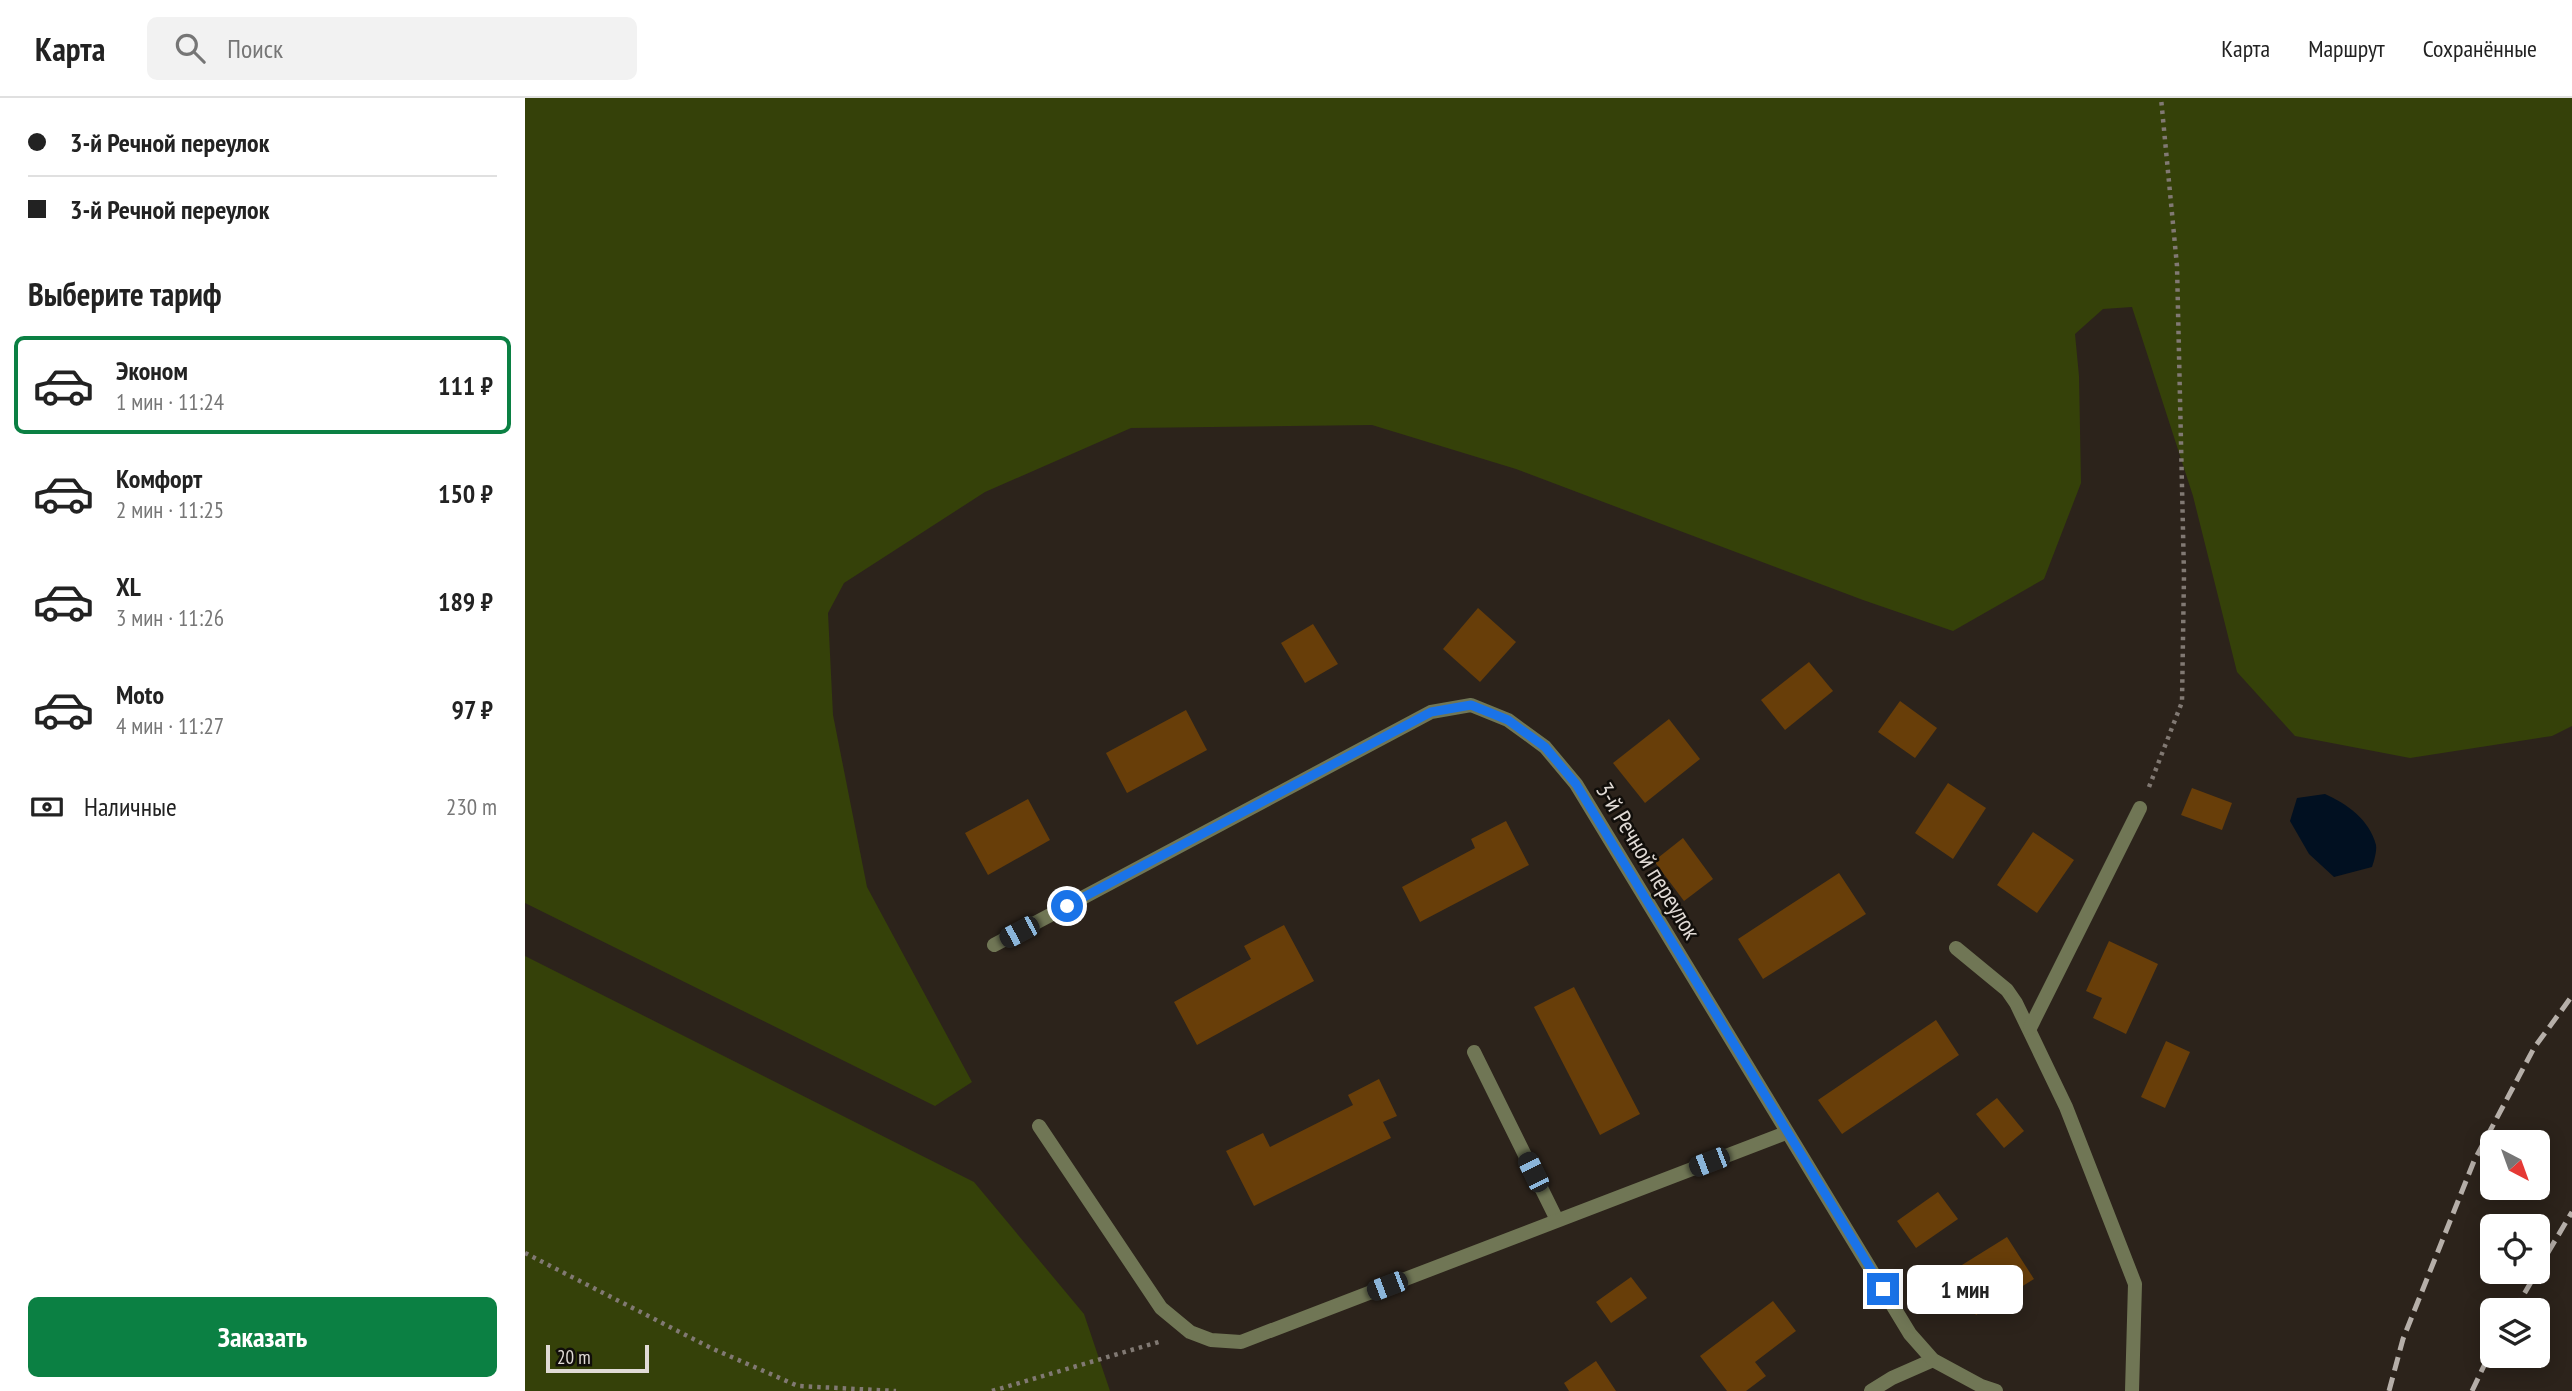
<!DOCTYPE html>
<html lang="ru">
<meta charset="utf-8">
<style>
body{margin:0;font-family:"PT Sans Narrow",sans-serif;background:#f2f2f2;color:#222;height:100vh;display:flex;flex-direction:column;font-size:26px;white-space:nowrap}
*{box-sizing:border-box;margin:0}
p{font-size:23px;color:#767676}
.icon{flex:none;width:38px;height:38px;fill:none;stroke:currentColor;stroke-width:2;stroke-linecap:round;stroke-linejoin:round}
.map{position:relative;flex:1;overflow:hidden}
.details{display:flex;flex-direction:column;background:#fff;width:525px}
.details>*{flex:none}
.top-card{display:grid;align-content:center;height:154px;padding:0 28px;background:#fff}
.needle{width:46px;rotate:139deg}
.controls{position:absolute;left:1955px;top:1032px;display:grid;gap:14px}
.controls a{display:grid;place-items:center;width:70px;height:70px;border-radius:10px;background:#fff;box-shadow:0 4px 18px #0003;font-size:35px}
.scale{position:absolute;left:21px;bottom:18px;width:103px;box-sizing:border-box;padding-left:7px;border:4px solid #e1dbd6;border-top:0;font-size:19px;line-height:24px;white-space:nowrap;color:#e1dbd6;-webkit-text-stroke:5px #110e0a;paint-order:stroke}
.end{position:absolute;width:32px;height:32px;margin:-16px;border:9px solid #1a73e8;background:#fff;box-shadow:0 0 0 4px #fff}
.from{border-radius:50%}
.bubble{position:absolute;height:49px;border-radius:10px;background:#fff;box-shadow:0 4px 18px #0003;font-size:23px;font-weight:700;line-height:49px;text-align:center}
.car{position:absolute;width:21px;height:42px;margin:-21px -10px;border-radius:9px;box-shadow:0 0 5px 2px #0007;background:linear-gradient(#222 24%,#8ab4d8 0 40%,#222 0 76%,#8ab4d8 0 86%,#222 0)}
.top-card b{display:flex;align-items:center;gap:24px;height:66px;font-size:26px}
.top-card b+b{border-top:2px solid #e0e0e0}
.top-card i{width:18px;height:18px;background:#222}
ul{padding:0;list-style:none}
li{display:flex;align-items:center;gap:21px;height:98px;margin:0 14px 10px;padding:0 14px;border:4px solid transparent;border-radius:10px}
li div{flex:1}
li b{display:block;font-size:26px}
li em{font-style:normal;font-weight:700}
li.active{border-color:#0b8043}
li>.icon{width:63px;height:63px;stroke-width:1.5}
h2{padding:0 28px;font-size:32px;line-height:84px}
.pay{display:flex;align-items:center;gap:18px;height:77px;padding:0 28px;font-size:26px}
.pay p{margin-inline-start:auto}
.primary-button{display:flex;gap:14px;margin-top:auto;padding:14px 28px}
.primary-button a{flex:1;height:80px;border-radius:10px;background:#0b8043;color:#fff;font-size:28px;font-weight:700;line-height:80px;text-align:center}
header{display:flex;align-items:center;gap:42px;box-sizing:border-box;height:98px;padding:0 35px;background:#fff;border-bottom:2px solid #e0e0e0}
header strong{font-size:33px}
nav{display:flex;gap:38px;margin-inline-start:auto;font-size:24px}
.search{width:490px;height:63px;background:#f2f2f2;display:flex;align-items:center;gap:18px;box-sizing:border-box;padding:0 24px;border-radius:10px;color:#767676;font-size:26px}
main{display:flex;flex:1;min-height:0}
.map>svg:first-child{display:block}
.green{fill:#354109}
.water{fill:#011021}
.building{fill:#683e09}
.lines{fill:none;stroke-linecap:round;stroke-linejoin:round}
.path{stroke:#817973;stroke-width:4.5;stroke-dasharray:3.5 5;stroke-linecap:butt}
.service{stroke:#707655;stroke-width:14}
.minor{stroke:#707655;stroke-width:14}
.rail{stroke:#b6afa9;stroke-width:5;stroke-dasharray:14 7;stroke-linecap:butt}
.route{stroke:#1a73e8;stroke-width:9}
.labels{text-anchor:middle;stroke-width:5;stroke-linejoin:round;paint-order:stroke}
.street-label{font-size:24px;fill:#e1dbd6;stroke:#110e0a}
</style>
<header>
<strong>Карта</strong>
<div class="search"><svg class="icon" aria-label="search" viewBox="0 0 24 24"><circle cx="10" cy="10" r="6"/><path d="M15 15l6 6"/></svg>Поиск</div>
<nav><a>Карта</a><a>Маршрут</a><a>Сохранённые</a></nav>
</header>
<main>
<section class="details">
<div class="top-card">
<b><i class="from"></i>3-й Речной переулок</b>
<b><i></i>3-й Речной переулок</b>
</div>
<h2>Выберите тариф</h2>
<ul>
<li class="active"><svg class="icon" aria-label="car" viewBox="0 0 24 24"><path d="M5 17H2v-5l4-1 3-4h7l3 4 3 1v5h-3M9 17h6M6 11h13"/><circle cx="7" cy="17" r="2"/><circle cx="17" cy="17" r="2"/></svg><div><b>Эконом</b><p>1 мин · 11:24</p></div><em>111 ₽</em></li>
<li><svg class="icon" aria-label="car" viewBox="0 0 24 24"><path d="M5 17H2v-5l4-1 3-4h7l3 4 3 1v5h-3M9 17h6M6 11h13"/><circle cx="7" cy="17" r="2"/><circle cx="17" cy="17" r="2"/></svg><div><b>Комфорт</b><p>2 мин · 11:25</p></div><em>150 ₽</em></li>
<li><svg class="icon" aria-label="car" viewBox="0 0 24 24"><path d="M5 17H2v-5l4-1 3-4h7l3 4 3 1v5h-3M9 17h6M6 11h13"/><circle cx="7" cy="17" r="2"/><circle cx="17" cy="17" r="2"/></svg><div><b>XL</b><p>3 мин · 11:26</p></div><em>189 ₽</em></li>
<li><svg class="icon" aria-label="car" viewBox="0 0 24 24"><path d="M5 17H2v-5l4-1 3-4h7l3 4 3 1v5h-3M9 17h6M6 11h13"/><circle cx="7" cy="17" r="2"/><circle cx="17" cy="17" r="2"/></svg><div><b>Moto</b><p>4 мин · 11:27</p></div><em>97 ₽</em></li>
</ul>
<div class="pay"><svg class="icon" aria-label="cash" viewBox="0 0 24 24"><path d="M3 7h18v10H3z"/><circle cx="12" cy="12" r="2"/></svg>Наличные<p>230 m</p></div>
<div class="primary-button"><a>Заказать</a></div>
</section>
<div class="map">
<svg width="2047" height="1293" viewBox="0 0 2047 1293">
<rect width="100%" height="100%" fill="#2c231b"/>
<g class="green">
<path d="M0,0h2047v628l-20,10 -142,22 -115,-22 -58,-64 -44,-176 -61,-189 -29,2 -28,25 4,42 2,107 -37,96 -91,52 -90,-31 -347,-131 -144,-44 -241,3 -146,64 -141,91 -16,30 5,102 34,172 105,195 -37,24 -410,-203z"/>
<path d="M0,858l449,226 110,132 26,77h-585z"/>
</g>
<path class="water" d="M1800,696c22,10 44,25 51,51 1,6 -2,16 -4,22l-38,10 -25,-23 -19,-33 7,-23z"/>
<g class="building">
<path d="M953,510l38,34 -36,40 -37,-33z"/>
<path d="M788,526l25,40 -33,19 -24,-40z"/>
<path d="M1284,564l24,29 -48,39 -24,-30z"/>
<path d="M1375,603l37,27 -22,30 -37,-26z"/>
<path d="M661,612l21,40 -80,43 -21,-40z"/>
<path d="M1144,621l31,40 -55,44 -32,-40z"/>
<path d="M1423,685l38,25 -33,51 -38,-26z"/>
<path d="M1667,690l40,15 -10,27 -41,-15z"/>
<path d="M503,701l22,41 -62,35 -23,-42z"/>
<path d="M981,723l23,44 -109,57 -18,-35 73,-39 -4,-9z"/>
<path d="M1508,734l41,28 -37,53 -40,-28z"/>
<path d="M1158,740l30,41 -29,22 -30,-40z"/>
<path d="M1314,775l27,41 -103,65 -25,-40z"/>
<path d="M759,827l30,56 -117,64 -23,-43 77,-43 -7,-13z"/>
<path d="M1584,843l49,23 -32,70 -33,-16 9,-20 -16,-7z"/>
<path d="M1049,889l66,127 -40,21 -66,-128z"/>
<path d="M1411,922l23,35 -117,79 -24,-34z"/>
<path d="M1641,943l24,11 -25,56 -24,-11z"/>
<path d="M854,981l18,37 -14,6 8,16 -137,68 -28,-55 37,-18 7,14 83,-42 -5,-10z"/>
<path d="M1472,1000l27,33 -20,17 -28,-34z"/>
<path d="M1413,1094l20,27 -42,29 -19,-27z"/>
<path d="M1482,1139l27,42 -58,36 -27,-42z"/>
<path d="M1106,1179l16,21 -36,25 -15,-21z"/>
<path d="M1248,1203l23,30 -41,31 11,14 -20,15h-19l-27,-35z"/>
<path d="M1071,1263l20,30h-47l-5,-8z"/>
</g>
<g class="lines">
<g class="path">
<path d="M1624,689l33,-85 2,-127 -7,-309 -16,-168"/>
<path d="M0,1155l186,95 87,38 98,5"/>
<path d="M467,1293l170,-50"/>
</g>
<g class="service">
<path d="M1431,850l51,42 9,13 50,104 69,177 -3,107"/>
<path d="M1505,930l110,-220"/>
<path d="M949,954l83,168"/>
<path d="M1346,1293l21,-13 41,-18"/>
</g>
<g class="minor">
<path d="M469,847l437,-233 40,-7 37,15 37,27 31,37 334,550 23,26 48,26 15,5"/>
<path d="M514,1028l122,182 29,24 21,8 30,2 545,-209"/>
</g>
<g class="rail">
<path d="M2012,1173l35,-59"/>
<path d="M1989,1213l23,-39"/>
<path d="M1864,1293l14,-52 71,-178 60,-113 38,-52"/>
<path d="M1947,1293l20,-42"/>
</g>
</g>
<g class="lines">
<path class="route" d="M542,808l364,-194 40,-7 37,15 37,27 31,37 307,505"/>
</g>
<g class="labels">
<g class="street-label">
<text transform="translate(1123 763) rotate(59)" y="8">3-й Речной переулок</text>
</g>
</g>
</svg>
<div class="controls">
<a><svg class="needle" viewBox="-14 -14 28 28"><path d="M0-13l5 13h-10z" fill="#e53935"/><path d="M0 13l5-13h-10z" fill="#767676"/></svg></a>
<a><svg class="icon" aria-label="locate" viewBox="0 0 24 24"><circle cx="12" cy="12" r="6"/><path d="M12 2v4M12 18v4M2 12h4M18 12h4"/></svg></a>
<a><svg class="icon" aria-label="layers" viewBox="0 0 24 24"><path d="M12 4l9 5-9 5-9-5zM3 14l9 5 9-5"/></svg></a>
</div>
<div class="scale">20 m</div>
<i class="end from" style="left:542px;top:808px"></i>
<i class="end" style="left:1358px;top:1191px"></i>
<div class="bubble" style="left:1382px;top:1167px;width:116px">1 мин</div>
<i class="car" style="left:494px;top:834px;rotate:242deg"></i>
<i class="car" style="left:1184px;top:1064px;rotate:249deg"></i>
<i class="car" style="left:1008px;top:1074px;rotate:334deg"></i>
<i class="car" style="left:862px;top:1188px;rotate:249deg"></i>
</div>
</main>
